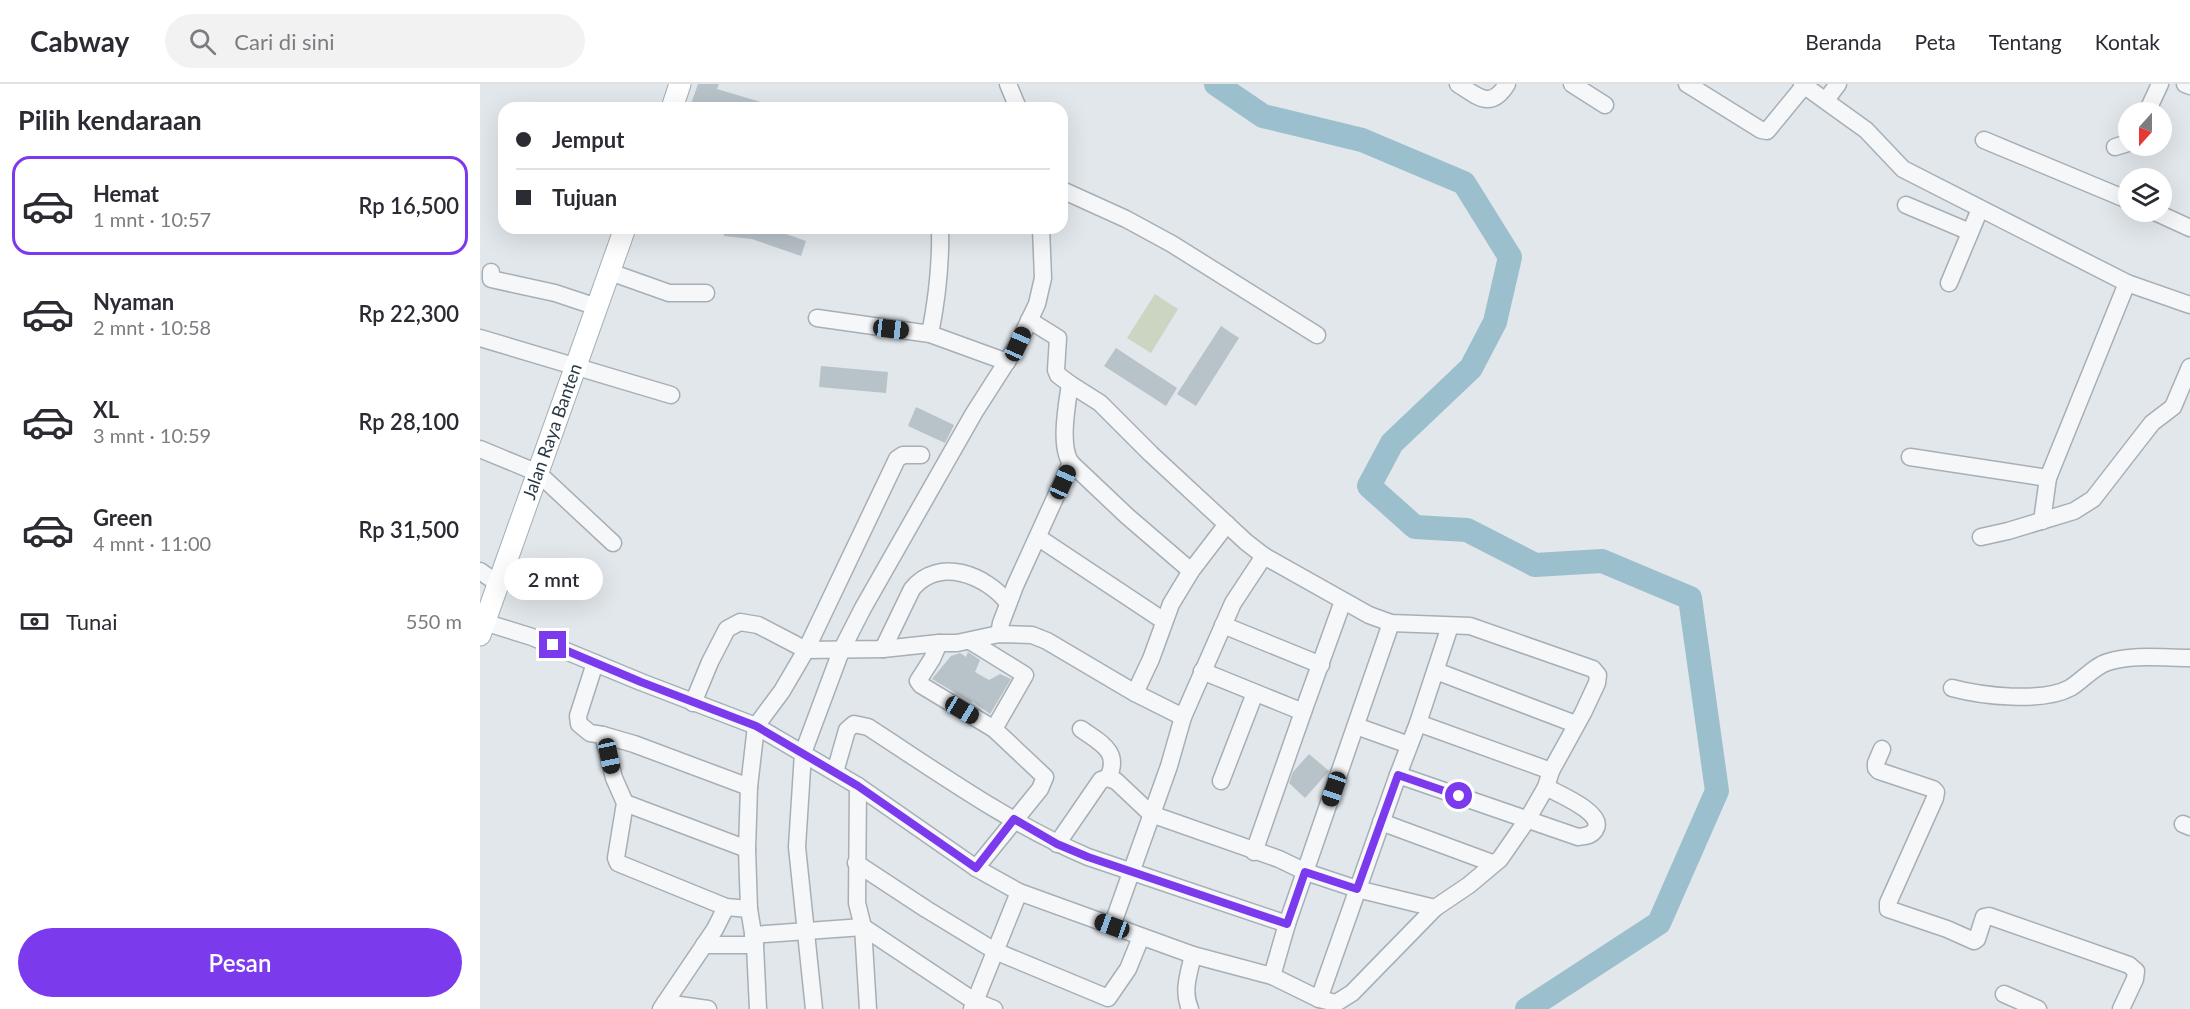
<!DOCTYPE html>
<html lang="id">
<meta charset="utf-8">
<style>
body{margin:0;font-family:Lato,sans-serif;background:#f2f2f3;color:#2b2b33;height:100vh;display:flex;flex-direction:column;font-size:22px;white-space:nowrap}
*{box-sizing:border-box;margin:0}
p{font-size:20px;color:#7c7c81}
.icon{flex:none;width:33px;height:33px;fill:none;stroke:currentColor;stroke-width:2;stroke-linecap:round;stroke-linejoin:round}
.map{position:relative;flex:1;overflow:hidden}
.drawer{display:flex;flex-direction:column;background:#fff;width:480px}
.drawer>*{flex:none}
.guide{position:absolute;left:18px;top:18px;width:570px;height:132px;border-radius:18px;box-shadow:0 6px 24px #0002;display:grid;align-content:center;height:132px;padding:0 18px;background:#fff}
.needle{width:39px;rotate:201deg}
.controls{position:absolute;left:1638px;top:18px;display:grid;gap:12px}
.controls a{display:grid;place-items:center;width:54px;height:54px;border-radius:50%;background:#fff;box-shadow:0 6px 24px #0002;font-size:30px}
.end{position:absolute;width:27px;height:27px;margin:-14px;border:8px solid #7c3aed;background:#fff;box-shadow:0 0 0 3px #fff}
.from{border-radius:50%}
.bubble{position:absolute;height:42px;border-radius:21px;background:#fff;box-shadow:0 6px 24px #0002;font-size:20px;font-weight:600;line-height:42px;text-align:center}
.car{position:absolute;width:18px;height:36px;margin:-18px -9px;border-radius:8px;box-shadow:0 0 4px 2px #0007;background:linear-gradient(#222 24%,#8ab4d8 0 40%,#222 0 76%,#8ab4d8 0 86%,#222 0)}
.guide b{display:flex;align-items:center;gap:21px;height:57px;font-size:22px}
.guide b+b{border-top:2px solid #e1e1e2}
.guide i{width:15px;height:15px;background:#2b2b33}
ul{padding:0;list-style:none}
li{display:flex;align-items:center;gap:18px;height:99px;margin:0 12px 9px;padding:0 6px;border:3px solid transparent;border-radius:18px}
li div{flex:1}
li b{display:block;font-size:22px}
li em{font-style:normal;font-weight:600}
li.on{border-color:#7c3aed}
li>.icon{width:54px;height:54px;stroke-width:1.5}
h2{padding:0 18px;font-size:27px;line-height:72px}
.pay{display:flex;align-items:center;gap:15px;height:66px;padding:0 18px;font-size:22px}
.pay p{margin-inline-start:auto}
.primary-button{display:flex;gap:12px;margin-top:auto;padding:12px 18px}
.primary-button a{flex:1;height:69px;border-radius:36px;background:#7c3aed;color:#fff;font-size:24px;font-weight:600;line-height:69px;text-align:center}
header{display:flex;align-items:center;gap:36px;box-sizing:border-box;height:84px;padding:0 30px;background:#fff;border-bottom:2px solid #e1e1e2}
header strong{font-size:28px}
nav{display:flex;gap:33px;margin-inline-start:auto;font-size:21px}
.search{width:420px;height:54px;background:#f2f2f3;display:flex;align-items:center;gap:15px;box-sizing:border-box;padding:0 21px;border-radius:33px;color:#7c7c81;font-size:22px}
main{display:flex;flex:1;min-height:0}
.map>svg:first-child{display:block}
.green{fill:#ccd5c2}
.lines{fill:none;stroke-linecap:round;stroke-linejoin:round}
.river{stroke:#9bbfcc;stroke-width:24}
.building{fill:#b8c2c9}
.minor-casing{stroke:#a7afb6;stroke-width:19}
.major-casing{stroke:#a0afb7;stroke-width:23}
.minor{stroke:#f5f7f9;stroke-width:16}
.major{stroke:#fff;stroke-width:21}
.route{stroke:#7c3aed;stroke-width:8}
.labels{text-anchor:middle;stroke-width:6;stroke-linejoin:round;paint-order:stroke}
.street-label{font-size:18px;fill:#293944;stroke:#f1f6f8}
</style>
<header>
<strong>Cabway</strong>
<div class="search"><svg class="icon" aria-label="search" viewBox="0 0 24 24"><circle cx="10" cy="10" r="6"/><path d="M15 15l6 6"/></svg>Cari di sini</div>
<nav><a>Beranda</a><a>Peta</a><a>Tentang</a><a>Kontak</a></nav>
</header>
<main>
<section class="drawer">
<h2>Pilih kendaraan</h2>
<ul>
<li class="on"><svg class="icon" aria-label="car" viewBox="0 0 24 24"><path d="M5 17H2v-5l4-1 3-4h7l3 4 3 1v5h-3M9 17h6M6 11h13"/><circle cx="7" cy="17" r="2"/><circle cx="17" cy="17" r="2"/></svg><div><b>Hemat</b><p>1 mnt · 10:57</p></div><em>Rp 16,500</em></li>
<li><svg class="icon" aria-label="car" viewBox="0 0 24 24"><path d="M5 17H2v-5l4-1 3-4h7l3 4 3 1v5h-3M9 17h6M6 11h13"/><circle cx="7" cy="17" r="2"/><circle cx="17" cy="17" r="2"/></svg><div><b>Nyaman</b><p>2 mnt · 10:58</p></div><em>Rp 22,300</em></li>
<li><svg class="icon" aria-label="car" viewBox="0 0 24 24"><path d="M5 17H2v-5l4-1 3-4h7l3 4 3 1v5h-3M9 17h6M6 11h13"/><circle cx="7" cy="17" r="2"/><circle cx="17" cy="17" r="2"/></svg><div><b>XL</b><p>3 mnt · 10:59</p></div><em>Rp 28,100</em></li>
<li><svg class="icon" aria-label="car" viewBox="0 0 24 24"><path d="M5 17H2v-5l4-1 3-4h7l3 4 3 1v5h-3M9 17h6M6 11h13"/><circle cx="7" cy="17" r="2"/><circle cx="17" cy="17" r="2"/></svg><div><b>Green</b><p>4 mnt · 11:00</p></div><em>Rp 31,500</em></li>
</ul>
<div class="pay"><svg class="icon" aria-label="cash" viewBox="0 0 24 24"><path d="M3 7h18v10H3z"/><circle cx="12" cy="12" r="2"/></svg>Tunai<p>550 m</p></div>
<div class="primary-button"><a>Pesan</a></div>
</section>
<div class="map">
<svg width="1710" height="925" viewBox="0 0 1710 925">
<rect width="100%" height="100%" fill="#e2e7eb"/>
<path class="green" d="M675,210l23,15 -27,44 -24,-15z"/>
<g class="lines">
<path class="river" d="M736,0l47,32 99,24 102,43 46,74 -15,65 -24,46 -79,75 -23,43 46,41 52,3 68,35 67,-4 88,37 27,193 -58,132 -132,86"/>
</g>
<g class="building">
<path d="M218,0h21l-2,5 54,16v3h-67l-13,-4z"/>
<path d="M244,144h45l37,13 -5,15 -49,-17 -28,-3z"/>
<path d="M741,242l18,12 -43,68 -19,-12z"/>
<path d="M636,264l61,40 -11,18 -62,-40z"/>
<path d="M341,282l67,6 -2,21 -67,-6z"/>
<path d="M436,323l38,18 -9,18 -37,-17z"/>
<path d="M488,568l12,8 -5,12 14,8 11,-6 11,5 -21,35 -18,-13v2l-40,-24 19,-23 9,-3 6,4z"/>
<path d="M829,670l20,17 -24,27 -16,-15 4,-11z"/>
</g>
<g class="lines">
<g class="minor-casing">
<g id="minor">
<path d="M528,0l10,24"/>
<path d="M978,0c20,13 33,26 49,0"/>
<path d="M1092,0l33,21"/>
<path d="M1207,0l74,46 6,1 37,-45"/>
<path d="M1322,0l64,46 37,39 224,114 63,22"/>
<path d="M1705,0l5,2"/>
<path d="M1346,16l12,-16"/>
<path d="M1667,28l13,-28"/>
<path d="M1504,56l144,60"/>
<path d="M1635,63l13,-4"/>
<path d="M582,106l64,29 46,25 145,91"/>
<path d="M1426,121l64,27"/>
<path d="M1675,128l35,16"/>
<path d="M11,188v7l64,14 42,14"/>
<path d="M130,188l59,21h37"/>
<path d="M1469,199l31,-74"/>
<path d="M337,234l113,16 77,28"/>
<path d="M549,236l29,18 -2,32 2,5 12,9"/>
<path d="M450,250c7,-35 11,-70 10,-106"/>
<path d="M0,254l191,57"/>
<path d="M0,365l58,24 75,70"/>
<path d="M1430,373l138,21 79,-195"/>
<path d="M591,379l56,53 64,55"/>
<path d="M1562,437l6,-43"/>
<path d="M1501,453l27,-6 66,-20 19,-12 59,-76 21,-16 17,-40"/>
<path d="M559,454l125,83"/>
<path d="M0,487l17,12"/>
<path d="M4,538l48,15 109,45 115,44 102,60 118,82 43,24 174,63 79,21 47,23 17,4 16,-10 83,-85 34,-23 31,-26 27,-39 19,-33 5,-16 32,-58 14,-30 1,-8 -5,-6 -123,-43 -79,-3 -22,-8 -105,-59 -18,-14 -95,-88 -51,-51 -30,-19c-3,20 -11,63 1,79l-56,123 -14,37 -2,11"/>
<path d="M743,541l98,40"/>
<path d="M490,557l55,34 -31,54"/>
<path d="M459,559l-7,16 -14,22 3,4 73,44 51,48 -5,12 -64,79"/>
<path d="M403,565l29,-60c27,-33 74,-14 96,14"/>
<path d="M115,579l-17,53 1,8 11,9 13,2"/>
<path d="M722,587l101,41 -49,140"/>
<path d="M956,587l134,51 5,4"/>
<path d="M1472,604c30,8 90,15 118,0 12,-7 24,-22 38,-26 24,-8 56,-4 82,-4"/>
<path d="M655,609l16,-34 20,-55 20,-33 36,-47"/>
<path d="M213,619l17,-41 17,-33 13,-7 18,3 48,25 77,-1 56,-6h18l42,-9 33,1 15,6 88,52 48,24"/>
<path d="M823,628l40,-111"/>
<path d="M938,639l32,-97"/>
<path d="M876,642l53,19"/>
<path d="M601,645c19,14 40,22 27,49"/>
<path d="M1402,665l-6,14v5l3,3 54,18 3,3 -1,6 -47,105v6l59,20 27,12 3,-2 7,-22 5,-1 140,49 7,6 -1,8 -14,30"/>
<path d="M355,688l12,-42 7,-6 14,3c71,46 142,97 220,130l199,67"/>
<path d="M741,697l34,-88"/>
<path d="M378,702l-1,117 6,24 5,82"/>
<path d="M1066,703c12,7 60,26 49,43 -4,6 -10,6 -17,7l-180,-62 20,-52 133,48"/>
<path d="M145,719l122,46"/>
<path d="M901,738l111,41"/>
<path d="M1703,740l7,3"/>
<path d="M577,760l44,-64 7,-2 8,3 35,33 128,45 27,13 51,17 78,19"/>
<path d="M376,779l70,46 69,42 113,47 20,-29 13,-32"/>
<path d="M269,825l-23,-2 -108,-44 -2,-5 9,-55 -11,-25 -11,-43 31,9 115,43"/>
<path d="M632,842l57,-160 14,-49 50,-114 31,-47"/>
<path d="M273,851l110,-8 111,74 20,8"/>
<path d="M224,861h51"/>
<path d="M792,892l15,-52 104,-301"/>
<path d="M1524,910l34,15"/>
<path d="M839,915l79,-224"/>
<path d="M185,919l50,-74 11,-22"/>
<path d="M181,925l4,-6 43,6"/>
<path d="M278,925l-3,-64 -6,-36 -2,-60 2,-62 7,-61 26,-35 24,-41 91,-191 6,-4h18"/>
<path d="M334,925l-17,-162 6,-94 38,-102 22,-43 111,-195 44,-69 19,-40 6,-26 -2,-50"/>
<path d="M492,925l47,-117"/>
<path d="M710,925c-8,-18 -1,-36 3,-54"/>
</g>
</g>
<g class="major-casing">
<g id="major">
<path d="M192,24l8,-24"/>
<path id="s1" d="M0,551l145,-407"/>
</g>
</g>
<use href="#minor" class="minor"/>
<use href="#major" class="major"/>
</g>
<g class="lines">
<path class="route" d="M73,561l88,37 115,44 102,60 118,82 38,-49 43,25 31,13 199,67 18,-52 52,17 41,-114 61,21"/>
</g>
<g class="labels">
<g class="street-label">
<text dy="6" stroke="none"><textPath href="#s1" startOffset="216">Jalan Raya Banten</textPath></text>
</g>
</g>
</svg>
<div class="controls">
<a><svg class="needle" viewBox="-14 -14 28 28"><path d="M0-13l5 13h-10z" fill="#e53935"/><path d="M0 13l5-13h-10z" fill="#7c7c81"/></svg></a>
<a><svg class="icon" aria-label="layers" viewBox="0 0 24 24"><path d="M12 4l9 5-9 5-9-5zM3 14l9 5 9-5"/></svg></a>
</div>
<i class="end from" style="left:979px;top:712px"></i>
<i class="end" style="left:73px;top:561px"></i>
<div class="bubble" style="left:24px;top:474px;width:99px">2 mnt</div>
<i class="car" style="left:411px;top:245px;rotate:97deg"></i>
<i class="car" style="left:538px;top:260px;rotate:24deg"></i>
<i class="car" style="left:583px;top:398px;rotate:24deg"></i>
<i class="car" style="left:482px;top:626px;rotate:121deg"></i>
<i class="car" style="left:129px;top:672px;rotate:168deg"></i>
<i class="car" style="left:854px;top:705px;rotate:199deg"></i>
<i class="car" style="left:632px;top:842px;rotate:290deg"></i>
<div class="guide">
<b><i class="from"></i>Jemput</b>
<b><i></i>Tujuan</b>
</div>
</div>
</main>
